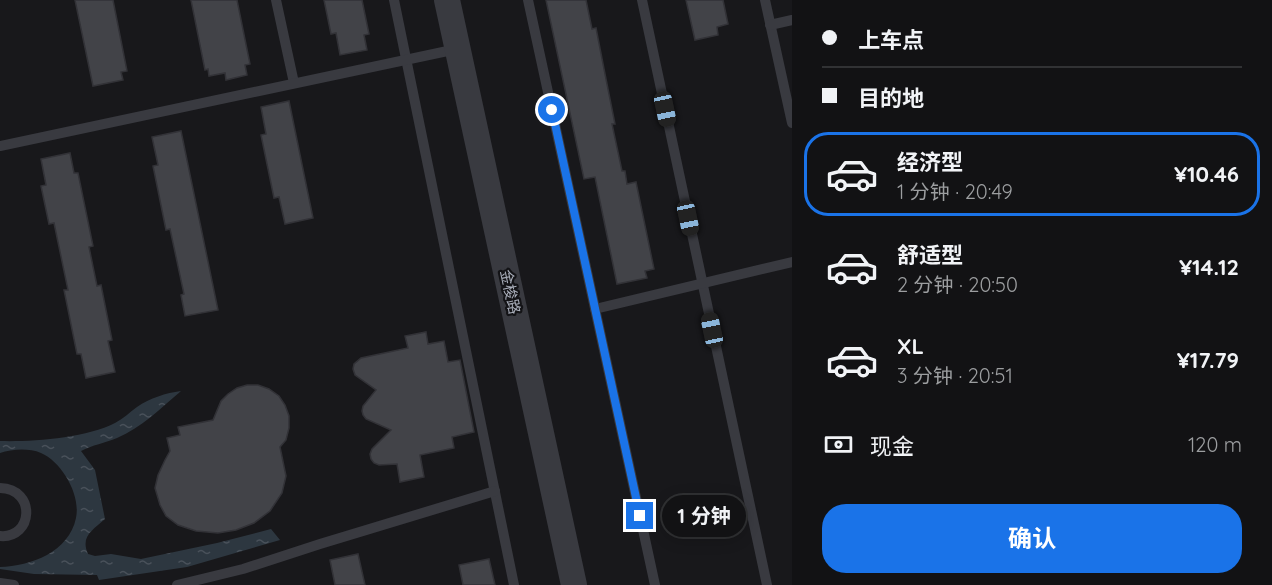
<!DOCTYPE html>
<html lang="zh">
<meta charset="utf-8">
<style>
body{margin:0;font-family:Quicksand,"Noto Sans SC",sans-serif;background:#1f2022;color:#f1f3f6;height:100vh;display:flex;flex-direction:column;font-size:22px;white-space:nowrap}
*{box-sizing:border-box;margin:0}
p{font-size:20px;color:#9c9ea0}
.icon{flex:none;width:33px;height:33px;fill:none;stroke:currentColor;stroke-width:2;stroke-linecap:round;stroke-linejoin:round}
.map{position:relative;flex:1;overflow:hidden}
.drawer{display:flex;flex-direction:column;background:#121214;width:480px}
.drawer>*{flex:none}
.top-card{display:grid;align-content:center;height:132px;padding:0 30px;background:#121214}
.end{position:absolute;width:27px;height:27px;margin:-14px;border:8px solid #1a73e8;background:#fff;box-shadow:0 0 0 3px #fff}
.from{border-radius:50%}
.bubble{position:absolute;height:42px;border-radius:21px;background:#121214;box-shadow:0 3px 15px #0003,0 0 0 2px #313234;font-size:20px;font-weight:700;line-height:42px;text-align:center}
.car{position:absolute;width:18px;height:36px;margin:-18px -9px;border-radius:8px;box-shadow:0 0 4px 2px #0007;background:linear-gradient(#222 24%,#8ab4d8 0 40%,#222 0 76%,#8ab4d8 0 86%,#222 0)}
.top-card b{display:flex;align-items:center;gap:21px;height:57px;font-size:22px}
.top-card b+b{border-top:2px solid #313234}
.top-card i{width:15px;height:15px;background:#f1f3f6}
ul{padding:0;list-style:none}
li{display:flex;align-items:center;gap:18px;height:84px;margin:0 12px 9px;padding:0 18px;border:3px solid transparent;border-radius:24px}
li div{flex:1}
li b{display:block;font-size:22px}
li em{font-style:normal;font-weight:700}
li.current{border-color:#1a73e8}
li>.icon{width:54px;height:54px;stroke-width:1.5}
.pay{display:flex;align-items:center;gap:15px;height:66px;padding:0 30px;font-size:22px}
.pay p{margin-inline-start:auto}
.cta{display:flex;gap:12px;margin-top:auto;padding:12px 30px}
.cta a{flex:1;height:69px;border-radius:24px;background:#1a73e8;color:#fff;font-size:24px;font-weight:700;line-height:69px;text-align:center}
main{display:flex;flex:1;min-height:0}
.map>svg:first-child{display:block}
.water{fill:url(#water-ripples)}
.building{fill:#424348;stroke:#323237;stroke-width:1.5}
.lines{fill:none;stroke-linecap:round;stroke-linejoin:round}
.service{stroke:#393a40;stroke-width:10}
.tertiary{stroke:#393a40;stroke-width:26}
.route{stroke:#1a73e8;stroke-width:8}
.labels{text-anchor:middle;stroke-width:4.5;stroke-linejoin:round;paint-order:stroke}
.street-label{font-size:15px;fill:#aaafbb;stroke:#131316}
</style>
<main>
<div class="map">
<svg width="792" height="585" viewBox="0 0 792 585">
<defs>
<pattern id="water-ripples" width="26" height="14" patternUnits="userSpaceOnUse" patternTransform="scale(1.5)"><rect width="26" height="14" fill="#2d3740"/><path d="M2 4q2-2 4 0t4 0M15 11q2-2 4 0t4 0" fill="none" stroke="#49515a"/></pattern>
</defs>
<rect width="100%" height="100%" fill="#18181b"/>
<path class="water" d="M181,391c-20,17 -40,37 -64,47 -12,5 -25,7 -36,13l14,19 10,49c-12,11 -25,17 -17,35l7,2 16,-2 30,5 76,-16 54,-14 9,11 -93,27 -88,13 -2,-5 -63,-1 -34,-5v-2c31,-1 69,-15 76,-49 5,-23 -14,-56 -35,-65 -12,-5 -29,-4 -41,0v-12c32,1 86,-3 115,-18 8,-4 15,-11 22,-16 13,-9 29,-14 44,-16z"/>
<g class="building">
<path d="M75,0h38l14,71 -6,1 2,8 -30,6z"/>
<path d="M191,0h46l13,64 -5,1 2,10 -21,5 -1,-7 -16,3 -1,-7 -3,1z"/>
<path d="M324,0h38l7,34 -5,1 3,15 -27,5 -4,-22 -5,1z"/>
<path d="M546,0h40l6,29 4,-1 10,51 9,45h-3l10,47h3l2,13 9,-2 18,87 -9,2 2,7 -30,6 -22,-107 -11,2z"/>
<path d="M686,0h37l5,24 -11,3 1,8 -23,5z"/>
<path d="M289,101l24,117 -28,6 -6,-27 -5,1 -13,-63 5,-1 -5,-27z"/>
<path d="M181,131l37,179 -33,6 -4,-21 3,-1 -14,-65 -4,1 -13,-64 5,-1 -6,-28z"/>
<path d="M70,153l4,20h4l15,73 -4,1 8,39 4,-1 11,55 -4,1 7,31 -29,6 -5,-24h-4l-13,-64h4l-14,-67 -5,1 -8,-38 5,-1 -5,-26z"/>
<path d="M426,332l2,12 16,-3 4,21 12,-2 14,72 -22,5 2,11 -34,7 4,22 -24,5 -3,-18 -18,1 -5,-2 -3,-4 -1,-5 2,-5 19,-19 -25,-11 -3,-4 -1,-4 1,-5 13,-16 -21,-15 -2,-6 1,-5 7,-6 47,-10 -3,-12z"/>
<path d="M247,385h11l11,4 10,7 6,9 4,11v12l-3,12 -6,7 6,29 -4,17 -12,18 -16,12 -18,7 -18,3 -22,-2 -18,-6 -12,-9 -6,-11 -5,-17 3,-13 7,-15 5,-9 -3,-13 13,-3 -2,-8 35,-7 8,-19 7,-7 9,-6z"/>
<path d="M358,554l7,31h-30l-5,-25z"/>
<path d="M489,559l6,26h-32l-4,-20z"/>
</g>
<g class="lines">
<g class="service">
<path d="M276,0l18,83"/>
<path d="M394,0l120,585"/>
<path d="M528,0l127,585"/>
<path d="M642,0l125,585"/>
<path d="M765,0l27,123"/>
<path d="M770,25l22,-5"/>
<path d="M0,146l457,-97"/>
<path d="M595,309l197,-47"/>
<path d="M0,488c37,1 33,51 0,48"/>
<path d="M0,583l14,2"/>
<path d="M177,585l66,-16 77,-25 175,-53"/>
</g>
<path class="tertiary" d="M447,0l127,585"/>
</g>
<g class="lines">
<path class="route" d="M552,110l88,406"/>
</g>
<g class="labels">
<g class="street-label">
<text transform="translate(510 292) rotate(78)" y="5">金梭路</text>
</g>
</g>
</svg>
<i class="end from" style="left:552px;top:110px"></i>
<i class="end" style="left:640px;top:516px"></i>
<div class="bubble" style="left:662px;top:495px;width:84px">1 分钟</div>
<i class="car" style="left:665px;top:109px;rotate:168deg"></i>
<i class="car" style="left:688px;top:218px;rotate:168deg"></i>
<i class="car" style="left:712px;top:330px;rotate:348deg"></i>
</div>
<section class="drawer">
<div class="top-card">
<b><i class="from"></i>上车点</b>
<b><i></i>目的地</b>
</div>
<ul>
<li class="current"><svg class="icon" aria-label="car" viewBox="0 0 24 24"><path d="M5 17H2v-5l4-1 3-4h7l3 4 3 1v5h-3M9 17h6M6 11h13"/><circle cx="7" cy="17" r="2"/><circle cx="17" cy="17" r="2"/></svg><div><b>经济型</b><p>1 分钟 · 20:49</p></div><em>¥10.46</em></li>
<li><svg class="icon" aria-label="car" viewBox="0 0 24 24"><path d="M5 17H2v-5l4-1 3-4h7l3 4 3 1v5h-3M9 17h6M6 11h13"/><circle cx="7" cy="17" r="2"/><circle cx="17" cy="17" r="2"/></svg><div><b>舒适型</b><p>2 分钟 · 20:50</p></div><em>¥14.12</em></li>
<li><svg class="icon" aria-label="car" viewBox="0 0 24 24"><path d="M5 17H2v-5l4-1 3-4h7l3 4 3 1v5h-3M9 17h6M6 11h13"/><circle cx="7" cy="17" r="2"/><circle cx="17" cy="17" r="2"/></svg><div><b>XL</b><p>3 分钟 · 20:51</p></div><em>¥17.79</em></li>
</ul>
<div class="pay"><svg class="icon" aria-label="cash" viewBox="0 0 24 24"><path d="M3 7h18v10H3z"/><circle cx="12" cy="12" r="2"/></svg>现金<p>120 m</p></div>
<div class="cta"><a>确认</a></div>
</section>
</main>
